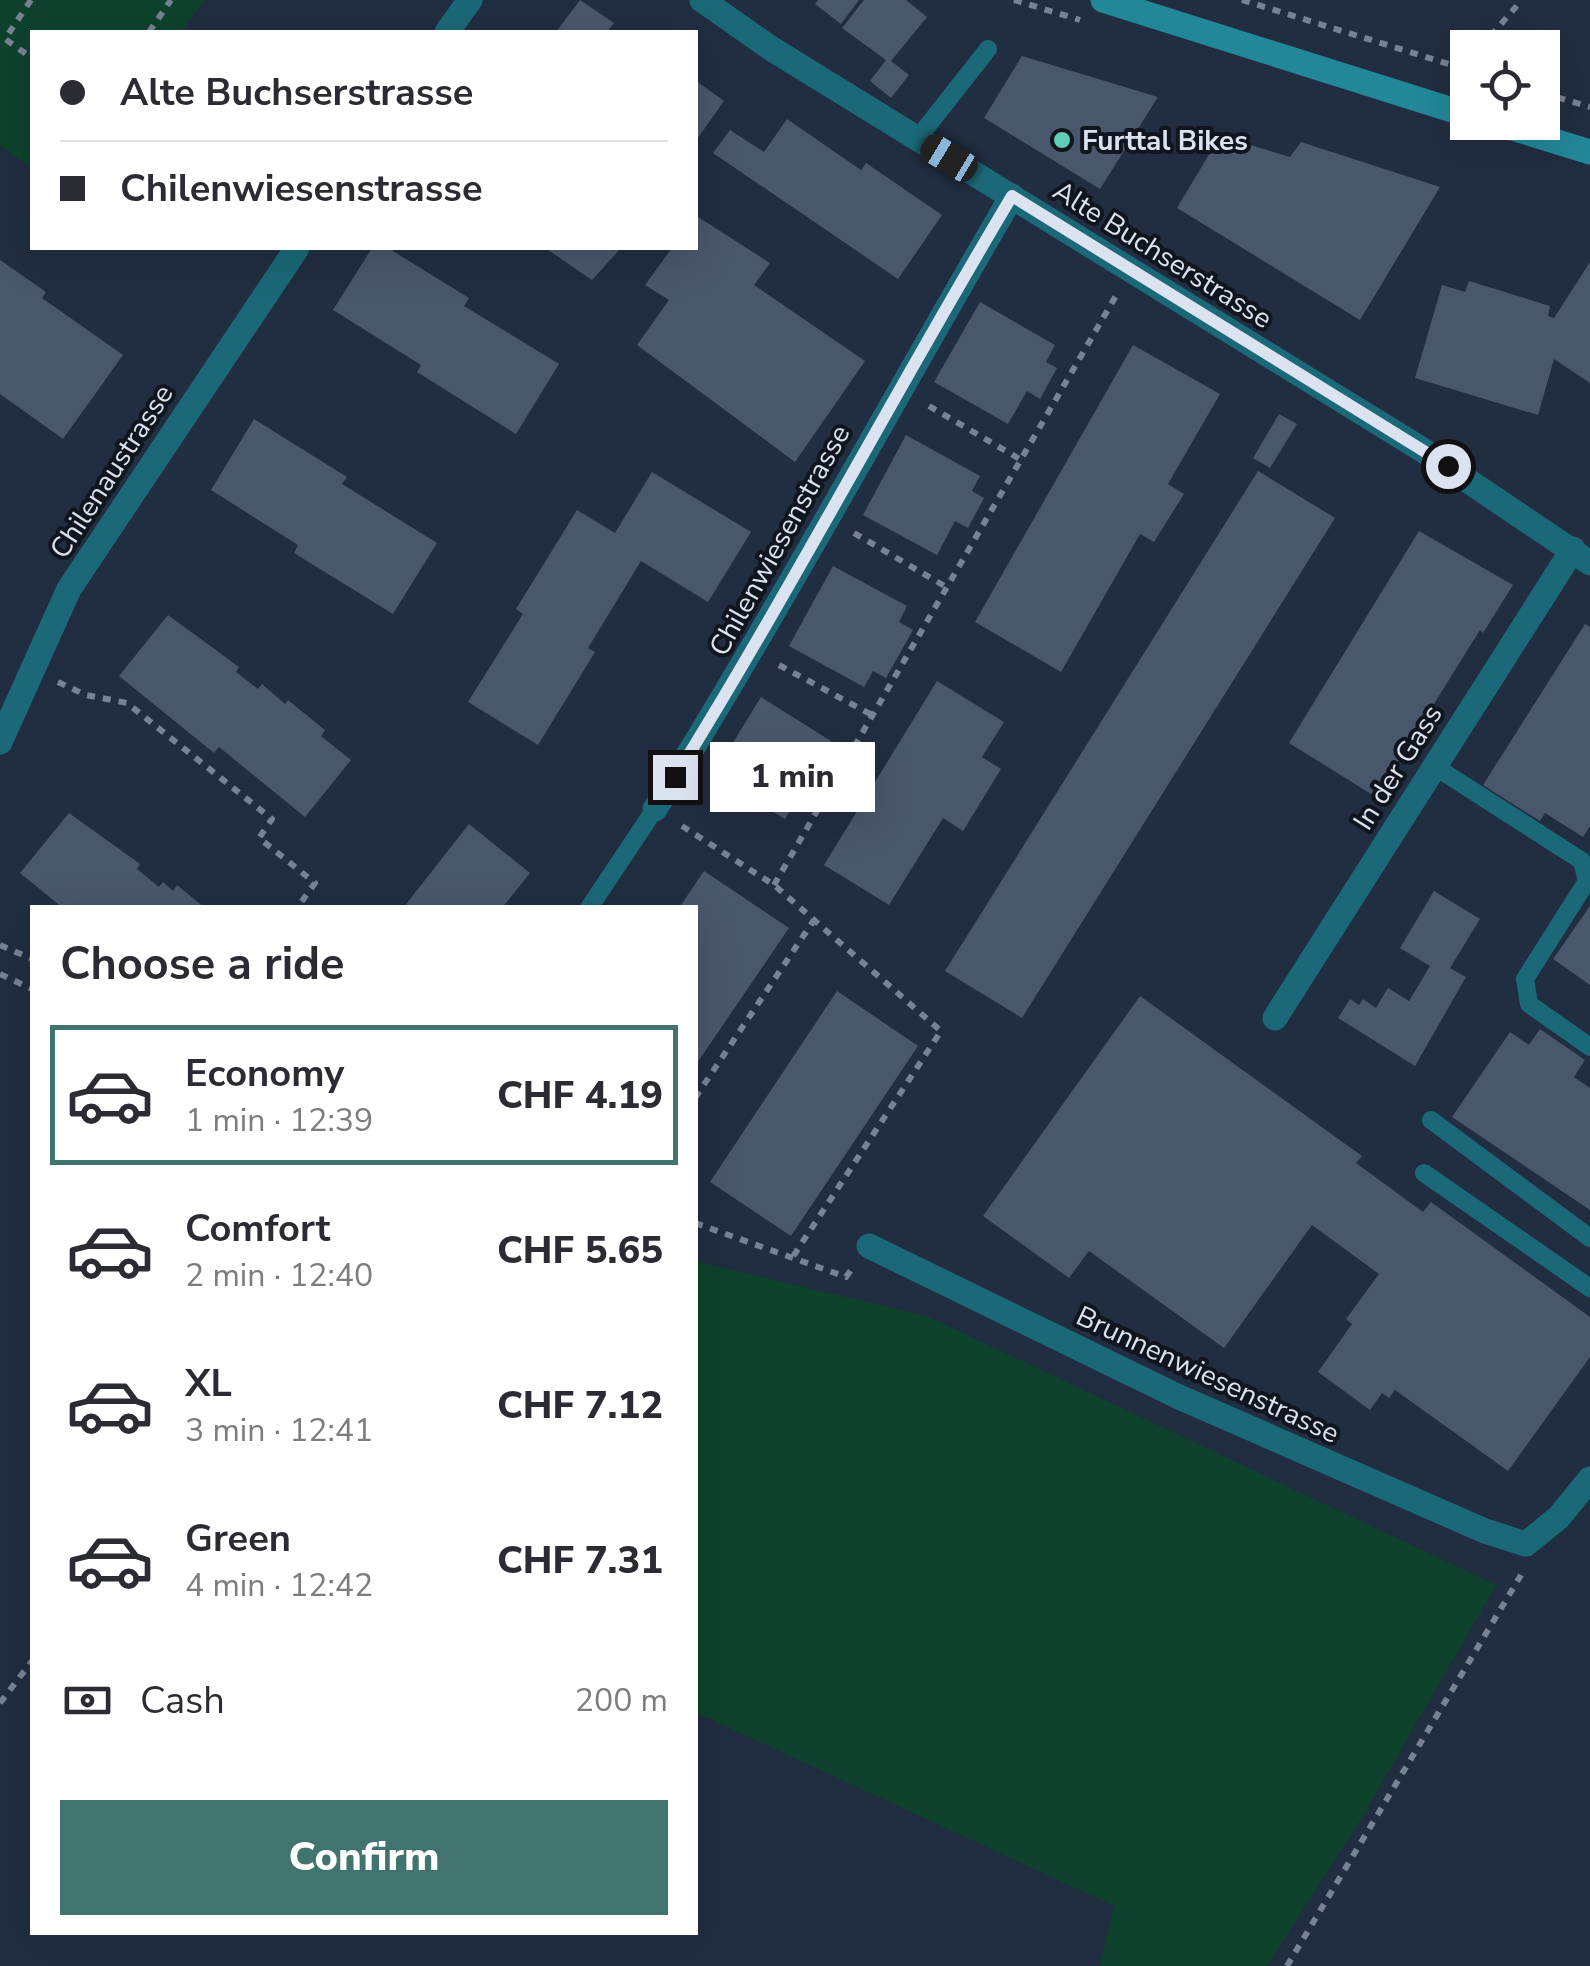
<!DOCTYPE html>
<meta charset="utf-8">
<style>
body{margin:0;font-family:"Nunito Sans",sans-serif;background:#f7f7f7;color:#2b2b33;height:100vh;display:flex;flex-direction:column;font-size:38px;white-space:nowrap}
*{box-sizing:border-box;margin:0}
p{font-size:32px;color:#7c7c81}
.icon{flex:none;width:55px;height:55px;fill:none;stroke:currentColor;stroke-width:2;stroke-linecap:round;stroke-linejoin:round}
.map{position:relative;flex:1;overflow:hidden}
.panel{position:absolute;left:30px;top:905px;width:668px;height:1030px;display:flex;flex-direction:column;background:#fff;border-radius:0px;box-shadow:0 10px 40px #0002}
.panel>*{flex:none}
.banner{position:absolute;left:30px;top:30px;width:668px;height:220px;border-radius:0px;box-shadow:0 10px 40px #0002;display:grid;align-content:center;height:220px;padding:0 30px;background:#fff}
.controls{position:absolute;left:1450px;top:30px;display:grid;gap:20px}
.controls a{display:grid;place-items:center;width:110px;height:110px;border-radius:0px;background:#fff;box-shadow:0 10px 40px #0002;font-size:50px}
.end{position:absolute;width:45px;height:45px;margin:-22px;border:12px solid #dbe3f0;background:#111;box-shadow:0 0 0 5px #111}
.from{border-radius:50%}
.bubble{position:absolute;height:70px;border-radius:0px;background:#fff;box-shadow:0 10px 40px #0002;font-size:32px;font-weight:800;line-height:70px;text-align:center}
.car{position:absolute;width:30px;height:60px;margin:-30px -15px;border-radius:12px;box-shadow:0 0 8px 2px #0007;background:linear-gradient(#222 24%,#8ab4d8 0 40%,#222 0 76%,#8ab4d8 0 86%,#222 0)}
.banner b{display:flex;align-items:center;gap:35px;height:95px;font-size:38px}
.banner b+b{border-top:2px solid #e1e1e2}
.banner i{width:25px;height:25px;background:#2b2b33}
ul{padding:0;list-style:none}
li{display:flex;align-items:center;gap:30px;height:140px;margin:0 20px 15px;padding:0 10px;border:5px solid transparent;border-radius:0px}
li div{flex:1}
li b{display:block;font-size:38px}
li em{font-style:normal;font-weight:800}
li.current{border-color:#42746f}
li>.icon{width:90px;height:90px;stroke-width:1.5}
h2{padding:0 30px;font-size:45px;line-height:120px}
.pay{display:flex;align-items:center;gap:25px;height:110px;padding:0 30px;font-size:38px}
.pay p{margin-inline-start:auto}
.cta{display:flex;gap:20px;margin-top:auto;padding:20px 30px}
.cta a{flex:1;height:115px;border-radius:0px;background:#42746f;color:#fff;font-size:40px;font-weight:800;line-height:115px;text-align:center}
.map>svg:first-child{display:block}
.green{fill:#0e422c}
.building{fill:#49576c}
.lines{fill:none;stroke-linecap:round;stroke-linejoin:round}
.path{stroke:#788292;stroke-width:6;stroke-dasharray:8 8;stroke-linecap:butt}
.lane{stroke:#1b6978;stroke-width:18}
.street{stroke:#1b6978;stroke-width:25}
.secondary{stroke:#23879a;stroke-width:25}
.route{stroke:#dbe3f0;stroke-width:12}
.poi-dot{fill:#5eceb8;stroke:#10151e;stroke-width:4}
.labels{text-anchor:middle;stroke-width:8;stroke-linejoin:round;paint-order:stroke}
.poi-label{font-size:28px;font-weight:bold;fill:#dbe3f0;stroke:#10151e;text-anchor:start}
.street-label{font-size:28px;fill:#dbe3f0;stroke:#10151e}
</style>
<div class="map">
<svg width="1590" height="1966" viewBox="0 0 1590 1966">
<rect width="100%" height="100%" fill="#212d40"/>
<g class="green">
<path d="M0,0h205l-24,32h-149v136l-32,-22z"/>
<path d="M695,1261l234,56 567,268 -133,231 -96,150h-167l14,-60 -419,-194z"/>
</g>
<g class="building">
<path d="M580,0l34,23 -7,9h-51z"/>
<path d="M818,0h41l-18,24 -26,-20z"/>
<path d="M864,0h42l21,17 -36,44 18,14 -18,23 -21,-17 16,-21 -44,-32z"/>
<path d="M1022,56l136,41 -58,92 -116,-71z"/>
<path d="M695,80l29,21 -29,41z"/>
<path d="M787,119l74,51 5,-7 76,52 -44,64 -185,-126 17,-23 34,22z"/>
<path d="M1220,136l70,21 11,-15 139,45 -80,133 -183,-112z"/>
<path d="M695,215l75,48 -16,22 111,76 -70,101 -158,-117 32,-45 -24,-15 27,-37h23z"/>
<path d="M372,248h16l81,50 -5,8 95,58 -43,70 -99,-62 4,-7 -88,-55z"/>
<path d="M545,248h76l-29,32z"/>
<path d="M0,260l46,32 -4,6 81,57 -60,84 -63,-45z"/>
<path d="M1590,262v121l-36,-24 -16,56 -123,-37 27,-93 23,7 4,-11 81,25 -2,10 6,2z"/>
<path d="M980,302l75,43 -9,17 11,6 -17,31 -13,-8 -19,33 -74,-42z"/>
<path d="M1133,345l87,49 -52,90 16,10 -30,48 -14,-8 -79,138 -86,-50z"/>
<path d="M1279,414l18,10 -27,44 -17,-10z"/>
<path d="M254,419l93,58 -5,7 95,59 -44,71 -99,-61 4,-8 -87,-55z"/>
<path d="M906,435l74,41 -8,15 12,7 -16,30 -13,-7 -18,34 -74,-40z"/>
<path d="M1258,471l77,47 -313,500 -77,-47z"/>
<path d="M652,472l99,60 -43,70 -67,-41 -53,87 7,4 -57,93 -70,-43 55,-88 -7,-5 61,-99 38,23z"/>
<path d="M1419,531l94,54 -30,48 -3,-3 -104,167 -87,-54z"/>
<path d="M833,566l74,40 -8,16 14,8 -27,48 -13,-7 -9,16 -75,-41z"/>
<path d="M168,615l71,52 -3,5 22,17 4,-5 23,20 3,-4 37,30 -4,6 30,24 -46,57 -86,-70 -5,6 -95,-77z"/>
<path d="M1585,624l5,3v199l-7,11 -38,-24 -5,8 -57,-36z"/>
<path d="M937,681l67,41 -22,35 19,12 -38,62 -20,-13 -54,87 -65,-40z"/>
<path d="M761,697l70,44 -8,13 13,8 -30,49 -12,-7 -9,15 -72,-44z"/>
<path d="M69,813l71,51 -3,5 22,18 4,-5 10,9 4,-6 28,23h-142l-43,-35z"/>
<path d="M469,824l61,49 -28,35h-99z"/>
<path d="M704,871l85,57 -94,138v-158h-16z"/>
<path d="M1434,891l46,28 -30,49 16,9 -51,89 -77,-48 12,-19 9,6 4,-6 13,9 12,-20 21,13 21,-35 -30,-18z"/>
<path d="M1590,906v79l-37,-26z"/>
<path d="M837,991l81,55 -127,190 -81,-54z"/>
<path d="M1140,996l222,160 -6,7 67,49 8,-10 159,115v40l-82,114 -113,-81 -6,8 -7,-5 -12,17 -52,-38 34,-48 -6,-5 33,-45 -67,-49 -88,123 -135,-97 -20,27 -86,-62z"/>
<path d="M1540,1029l45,31 -11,17 16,11v122l-138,-93 58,-85 19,13z"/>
</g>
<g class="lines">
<g class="path">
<path d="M31,0l-26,39 27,19"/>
<path d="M1014,0l66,20"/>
<path d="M1242,0l226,70"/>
<path d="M149,32l22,-32"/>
<path d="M1480,48l42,-48"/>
<path d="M1542,93l48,14"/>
<path d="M929,406l94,55"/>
<path d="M854,533l94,55"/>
<path d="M779,665l95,51"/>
<path d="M58,682l28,13 41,8 145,116 -13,19 56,45 -18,25"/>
<path d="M682,826l92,59 167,146 -149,227"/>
<path d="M774,885l343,-591"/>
<path d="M0,945l32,14"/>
<path d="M0,974l32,15"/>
<path d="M695,1098l119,-178"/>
<path d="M695,1223l151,54 5,-7"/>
<path d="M0,1703l32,-42"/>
<path d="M1287,1966l234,-391"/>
</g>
<g class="lane">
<path d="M918,138l70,-89"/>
<path d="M1434,766l148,95 5,20 -62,98 4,25 61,43"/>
<path d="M589,908l66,-99"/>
<path d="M1431,1120l159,118"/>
<path d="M1424,1173l166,115"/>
</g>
<g class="street">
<path d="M702,0l70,49 649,400 169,114"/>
<path d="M447,32l23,-32"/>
<path d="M0,742l69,-153 228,-341"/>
<path d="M655,809c125,-201 238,-409 357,-613"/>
<path d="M1275,1018l298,-469"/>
<path d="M869,1246l310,151 306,134 41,13 33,-27 31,-38"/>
</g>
<g class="secondary">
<path d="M1103,0l365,115"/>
<path d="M1493,122l97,30"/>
</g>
</g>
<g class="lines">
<path class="route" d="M675,777c118,-190 222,-389 337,-581l436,270"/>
</g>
<circle class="poi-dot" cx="1062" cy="140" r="10"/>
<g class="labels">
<g class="poi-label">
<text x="1082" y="150">Furttal Bikes</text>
</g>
<g class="street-label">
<text transform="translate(1163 254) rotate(32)" y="10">Alte Buchserstrasse</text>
<text transform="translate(111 471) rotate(-57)" y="10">Chilenaustrasse</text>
<text transform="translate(779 540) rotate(-61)" y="10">Chilenwiesenstrasse</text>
<text transform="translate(1397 767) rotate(-58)" y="10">In der Gass</text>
<text transform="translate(1208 1374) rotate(25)" y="10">Brunnenwiesenstrasse</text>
</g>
</g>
</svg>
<div class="controls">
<a><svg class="icon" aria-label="locate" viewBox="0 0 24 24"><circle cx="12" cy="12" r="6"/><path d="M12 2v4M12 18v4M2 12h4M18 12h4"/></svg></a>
</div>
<i class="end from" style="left:1448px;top:466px"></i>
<i class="end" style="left:675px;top:777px"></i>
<div class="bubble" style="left:710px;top:742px;width:165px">1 min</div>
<i class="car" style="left:949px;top:158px;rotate:301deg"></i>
<div class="banner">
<b><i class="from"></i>Alte Buchserstrasse</b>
<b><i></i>Chilenwiesenstrasse</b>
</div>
<section class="panel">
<h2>Choose a ride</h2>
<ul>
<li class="current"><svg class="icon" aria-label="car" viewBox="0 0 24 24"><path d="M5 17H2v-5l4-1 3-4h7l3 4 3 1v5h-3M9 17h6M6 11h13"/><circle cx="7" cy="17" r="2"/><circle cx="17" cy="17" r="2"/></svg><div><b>Economy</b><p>1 min · 12:39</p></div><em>CHF 4.19</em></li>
<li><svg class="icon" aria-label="car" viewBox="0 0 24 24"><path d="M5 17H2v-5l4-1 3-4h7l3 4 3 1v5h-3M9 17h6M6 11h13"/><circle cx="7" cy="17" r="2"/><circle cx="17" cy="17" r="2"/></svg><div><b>Comfort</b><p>2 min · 12:40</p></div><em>CHF 5.65</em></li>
<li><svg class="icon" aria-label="car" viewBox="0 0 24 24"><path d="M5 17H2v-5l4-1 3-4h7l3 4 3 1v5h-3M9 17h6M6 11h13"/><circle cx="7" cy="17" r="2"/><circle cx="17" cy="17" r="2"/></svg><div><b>XL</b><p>3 min · 12:41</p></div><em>CHF 7.12</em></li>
<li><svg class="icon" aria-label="car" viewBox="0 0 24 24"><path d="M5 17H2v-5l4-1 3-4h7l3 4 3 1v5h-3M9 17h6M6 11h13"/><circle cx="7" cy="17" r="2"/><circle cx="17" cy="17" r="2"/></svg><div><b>Green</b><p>4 min · 12:42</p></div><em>CHF 7.31</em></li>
</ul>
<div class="pay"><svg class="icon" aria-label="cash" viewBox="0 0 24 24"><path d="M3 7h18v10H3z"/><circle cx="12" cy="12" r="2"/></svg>Cash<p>200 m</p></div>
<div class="cta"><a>Confirm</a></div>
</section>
</div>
